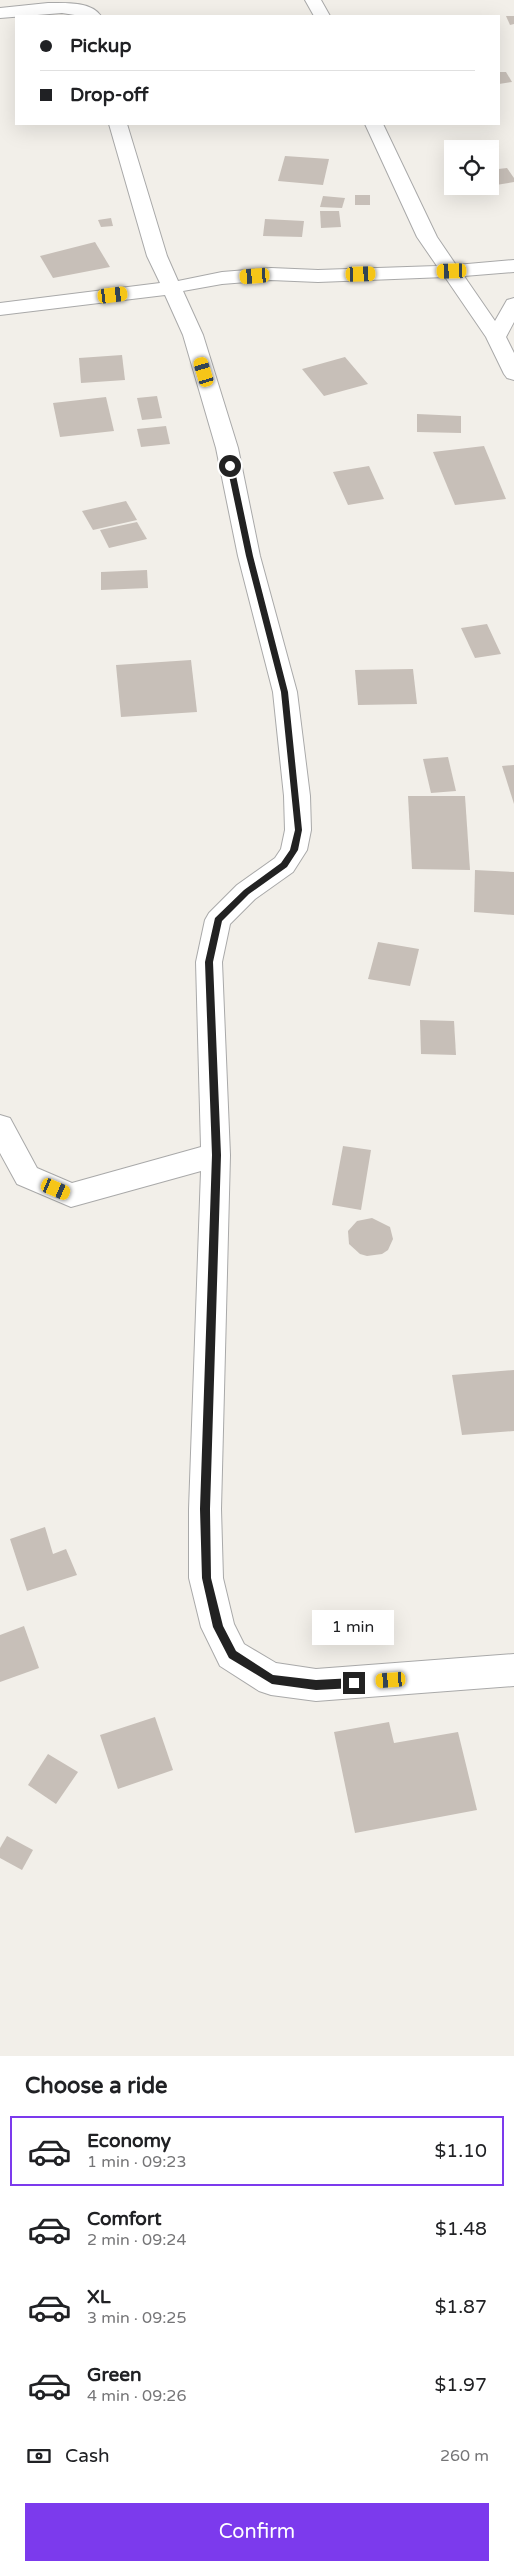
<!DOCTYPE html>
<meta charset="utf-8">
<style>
body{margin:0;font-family:"Varela Round",sans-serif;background:#f6f6f6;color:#202124;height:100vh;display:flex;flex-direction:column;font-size:19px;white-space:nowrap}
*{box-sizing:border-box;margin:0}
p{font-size:16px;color:#757577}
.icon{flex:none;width:28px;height:28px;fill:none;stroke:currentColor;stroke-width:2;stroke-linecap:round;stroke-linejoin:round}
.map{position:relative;height:2056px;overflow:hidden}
.panel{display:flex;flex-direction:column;background:#fff;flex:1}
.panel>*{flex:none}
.hud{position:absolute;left:15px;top:15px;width:485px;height:110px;border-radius:0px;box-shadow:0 5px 20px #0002;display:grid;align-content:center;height:110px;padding:0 25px;background:#fff}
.fabs{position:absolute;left:444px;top:140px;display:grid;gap:10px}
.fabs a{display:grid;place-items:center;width:55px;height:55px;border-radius:0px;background:#fff;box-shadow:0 5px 20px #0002;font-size:25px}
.end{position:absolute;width:22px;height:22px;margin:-11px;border:6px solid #222;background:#fff;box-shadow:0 0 0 2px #fff}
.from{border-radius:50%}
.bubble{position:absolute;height:35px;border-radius:0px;background:#fff;box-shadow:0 5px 20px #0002;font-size:16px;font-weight:600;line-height:35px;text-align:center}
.car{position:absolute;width:15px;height:30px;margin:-15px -8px;border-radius:6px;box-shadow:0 0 4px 1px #0007;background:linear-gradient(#f5c518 24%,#345 0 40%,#f5c518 0 76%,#345 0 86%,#f5c518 0)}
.hud b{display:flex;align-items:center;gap:18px;height:48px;font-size:19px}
.hud b+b{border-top:1px solid #e0e0e0}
.hud i{width:12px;height:12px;background:#202124}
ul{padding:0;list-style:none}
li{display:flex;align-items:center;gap:15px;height:70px;margin:0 10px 8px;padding:0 15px;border:2px solid transparent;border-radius:0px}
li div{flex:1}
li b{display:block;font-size:19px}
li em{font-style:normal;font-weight:600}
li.on{border-color:#7c3aed}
li>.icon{width:45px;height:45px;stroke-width:1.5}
h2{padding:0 25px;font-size:22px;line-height:60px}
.pay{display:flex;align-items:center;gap:12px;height:55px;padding:0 25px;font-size:19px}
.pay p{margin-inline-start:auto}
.action{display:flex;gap:10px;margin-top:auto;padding:10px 25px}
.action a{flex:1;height:58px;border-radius:0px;background:#7c3aed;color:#fff;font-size:20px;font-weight:600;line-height:58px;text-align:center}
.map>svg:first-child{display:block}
.building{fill:#c7bfb8}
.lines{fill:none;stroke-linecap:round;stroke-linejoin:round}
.street-casing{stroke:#a9a9a9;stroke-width:2}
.street{fill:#fff;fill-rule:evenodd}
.route{fill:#222}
</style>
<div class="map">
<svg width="514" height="2056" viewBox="0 0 514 2056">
<rect width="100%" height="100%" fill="#f2efe9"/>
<g class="building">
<path d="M506,16h8v8l-4,1z"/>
<path d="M499,72h7l6,10 -13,2z"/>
<path d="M285,156l44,3 -6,26 -45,-4z"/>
<path d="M507,168l7,10v4l-24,4v-16z"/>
<rect x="355" y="195" width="15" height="10"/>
<path d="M323,196l22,2 -3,10 -22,-1z"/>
<path d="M320,211h19l2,16 -20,1z"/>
<path d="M111,218l2,8 -12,1 -3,-7z"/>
<path d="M265,219l39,2 -2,16 -39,-1z"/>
<path d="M95,242l15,25 -57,11 -13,-22z"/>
<path d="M122,355l3,25 -44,3 -2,-25z"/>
<path d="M345,357l23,27 -44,12 -22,-27z"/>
<path d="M157,396l5,22 -20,2 -5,-22z"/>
<path d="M106,397l8,34 -54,6 -7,-34z"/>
<path d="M417,414l44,2v17l-44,-1z"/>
<path d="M166,426l4,18 -29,3 -4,-18z"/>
<path d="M484,446l22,53 -51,6 -22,-53z"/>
<path d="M369,466l15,33 -36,6 -15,-33z"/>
<path d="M126,501l11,19 -44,10 -11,-19z"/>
<path d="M137,522l10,17 -38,9 -9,-18z"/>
<path d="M147,570l1,18 -47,2v-18z"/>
<path d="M487,624l14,30 -26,4 -14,-30z"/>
<path d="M191,660l6,52 -76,5 -5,-52z"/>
<path d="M413,669l4,35 -59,1 -3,-35z"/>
<path d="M448,757l8,34 -25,2 -8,-34z"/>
<path d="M514,765v39l-12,-38z"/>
<path d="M408,796h57l5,74 -58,-1z"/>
<path d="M475,870l39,2v43l-40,-3z"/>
<path d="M378,942l41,7 -9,37 -42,-7z"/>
<path d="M420,1020l34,1 2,34 -35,-1z"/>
<path d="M343,1146l28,4 -10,60 -29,-5z"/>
<path d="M372,1218l18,9 3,12 -5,11 -6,4 -15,2 -7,-2 -11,-10 -1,-13 9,-10z"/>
<path d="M514,1370v61l-52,4 -10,-60z"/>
<path d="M45,1527l8,27 13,-5 11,26 -50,16 -17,-52z"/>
<path d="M24,1626l15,42 -39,14v-47z"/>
<path d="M155,1717l18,53 -55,19 -18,-54z"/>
<path d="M389,1722l5,21 64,-11 19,78 -122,23 -21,-101z"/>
<path d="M48,1754l30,18 -22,32 -28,-19z"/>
<path d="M7,1836l26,14 -11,20 -22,-12v-10z"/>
</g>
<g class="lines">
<g class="street-casing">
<g id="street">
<path d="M305,0h16l9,16h-16z"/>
<path d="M48,3c16,0 43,-2 53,13h-20l-19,-3 -62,5v-10z"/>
<path d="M109,124h18l40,132 11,25 44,-9 49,-4 47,2 119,-4 -20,-29 -52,-113h18l54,113 19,28 58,-5v12l-50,4 31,45 12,-21 7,-2v24l-8,15 8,16v27l-7,-2 -3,-4 -18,-37 -41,-60 -127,5 -47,-2 -49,4 -39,7 20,44 35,113 22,108 37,136 13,104 1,34 -4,20 -14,22 -38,27 -25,25 -8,38 8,193 -9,354 2,69 11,46 10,20 32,19 40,6 198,-15v32l-198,15 -45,-6 -12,-4 -39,-25 -19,-39 -12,-49v-69l12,-338 -130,36 -54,-23 -17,-31v-38l10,3 27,50 35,15 129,-36 -5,-185 9,-42 4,-7 28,-28 38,-27 6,-9 4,-19 -1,-34 -11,-104 -35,-136 -22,-108 -33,-113 -18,-40 -165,20v-12l160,-20 -13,-27z"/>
</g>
</g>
<use href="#street" class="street"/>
</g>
<path class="route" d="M230,464l4,2 19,90 35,136 14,138 -4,20 -11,17 -38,27 -27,27 -9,41 8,193 -11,354 1,69 12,48 13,25 37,24 43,5 38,-2 5,5 -5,5 -38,2 -44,-6 -43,-26 -16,-31 -11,-49 -2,-69 12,-354 -7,-193 10,-44 29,-28 37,-27 9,-13 5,-20 -14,-138 -35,-136 -19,-90z"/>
</svg>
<div class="fabs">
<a><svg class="icon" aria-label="locate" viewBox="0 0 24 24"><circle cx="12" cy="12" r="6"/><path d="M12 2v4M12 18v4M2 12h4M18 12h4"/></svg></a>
</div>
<i class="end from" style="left:230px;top:466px"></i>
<i class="end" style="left:354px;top:1683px"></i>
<div class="bubble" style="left:312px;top:1610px;width:82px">1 min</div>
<i class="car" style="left:452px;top:271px;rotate:268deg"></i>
<i class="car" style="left:361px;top:274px;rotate:88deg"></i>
<i class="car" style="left:255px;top:276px;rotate:266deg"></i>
<i class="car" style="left:113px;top:295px;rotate:83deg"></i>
<i class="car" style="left:204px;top:372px;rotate:343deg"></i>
<i class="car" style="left:56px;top:1189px;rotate:113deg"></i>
<i class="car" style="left:391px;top:1680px;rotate:266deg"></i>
<div class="hud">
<b><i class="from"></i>Pickup</b>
<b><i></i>Drop-off</b>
</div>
</div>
<section class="panel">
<h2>Choose a ride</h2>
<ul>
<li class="on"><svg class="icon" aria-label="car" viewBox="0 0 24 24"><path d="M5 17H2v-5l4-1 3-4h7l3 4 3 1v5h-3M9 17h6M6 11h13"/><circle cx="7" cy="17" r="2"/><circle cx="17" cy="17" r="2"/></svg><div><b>Economy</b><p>1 min · 09:23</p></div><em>$1.10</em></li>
<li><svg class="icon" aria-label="car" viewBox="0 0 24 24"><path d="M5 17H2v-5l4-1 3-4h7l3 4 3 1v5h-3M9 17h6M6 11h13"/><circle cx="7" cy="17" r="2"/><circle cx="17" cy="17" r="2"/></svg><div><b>Comfort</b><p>2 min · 09:24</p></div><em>$1.48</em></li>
<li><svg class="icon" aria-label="car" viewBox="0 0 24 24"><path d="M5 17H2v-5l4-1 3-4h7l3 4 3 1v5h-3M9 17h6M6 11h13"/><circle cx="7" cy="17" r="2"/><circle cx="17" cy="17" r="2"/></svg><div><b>XL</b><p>3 min · 09:25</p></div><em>$1.87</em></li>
<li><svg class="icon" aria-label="car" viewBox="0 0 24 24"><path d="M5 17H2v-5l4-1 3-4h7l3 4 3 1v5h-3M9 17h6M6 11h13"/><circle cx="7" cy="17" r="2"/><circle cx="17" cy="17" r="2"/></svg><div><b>Green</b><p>4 min · 09:26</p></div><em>$1.97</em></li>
</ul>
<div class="pay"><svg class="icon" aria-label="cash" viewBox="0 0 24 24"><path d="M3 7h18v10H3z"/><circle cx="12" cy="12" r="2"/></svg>Cash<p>260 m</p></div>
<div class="action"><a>Confirm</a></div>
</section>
